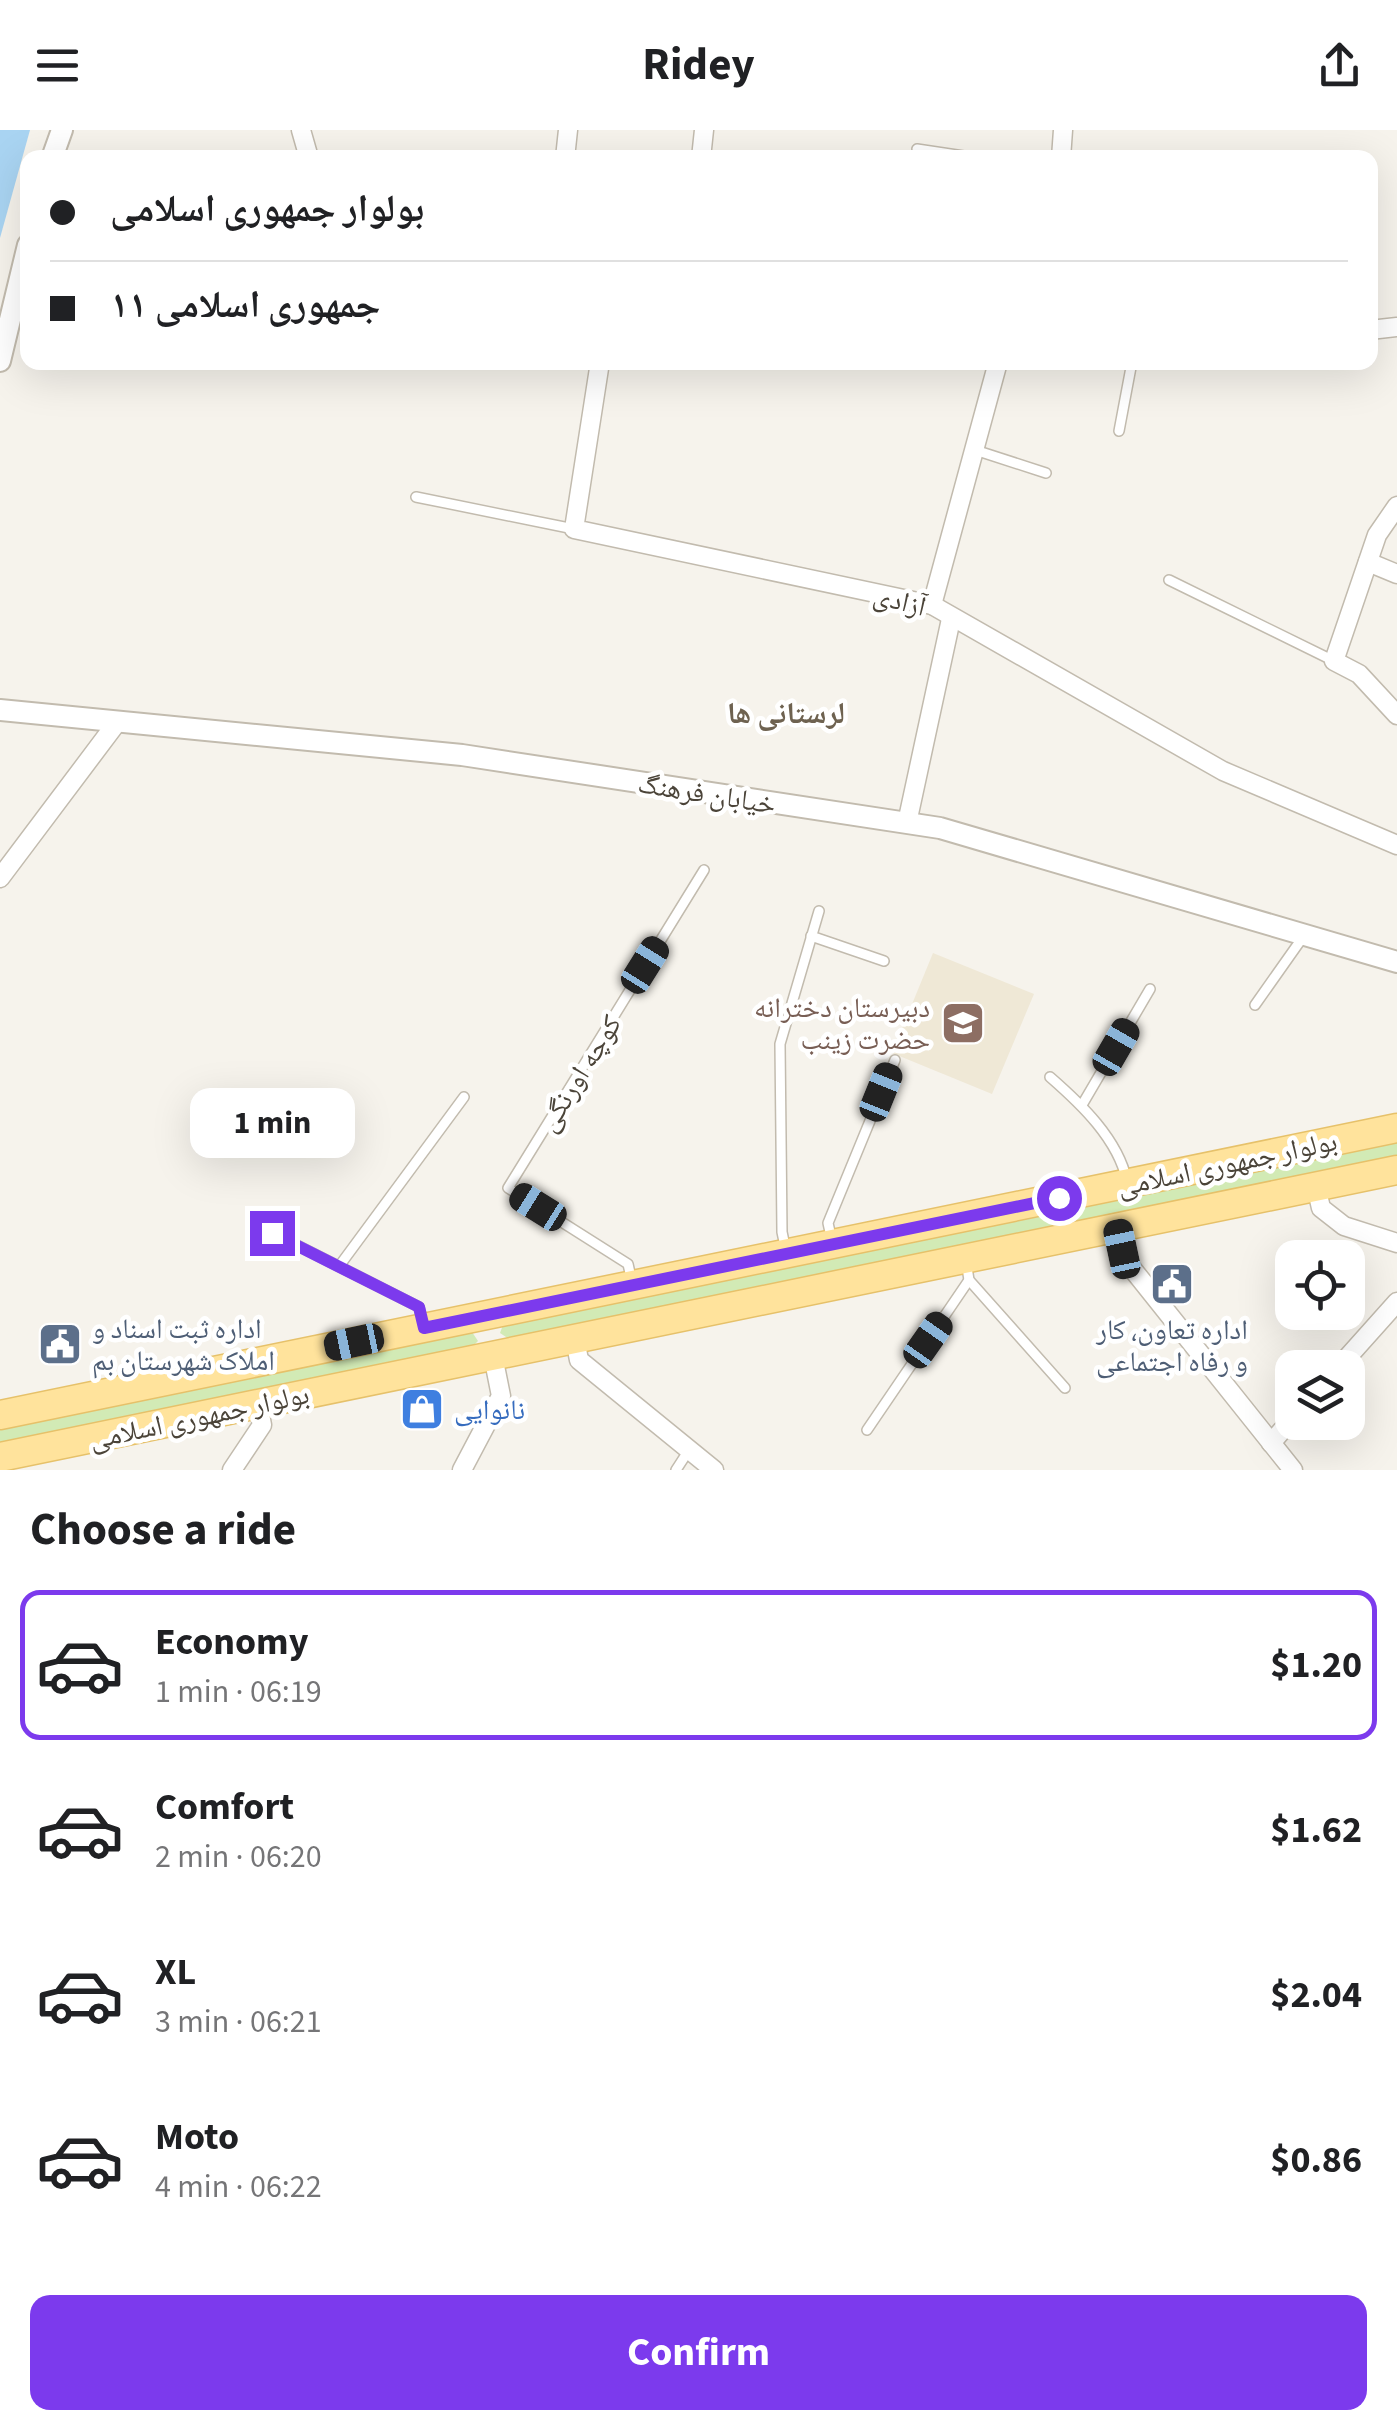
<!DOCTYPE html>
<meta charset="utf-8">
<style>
body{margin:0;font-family:"Source Sans 3","Noto Naskh Arabic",sans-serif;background:#f6f6f6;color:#202124;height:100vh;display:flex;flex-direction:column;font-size:38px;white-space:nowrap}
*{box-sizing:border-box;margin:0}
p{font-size:32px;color:#757577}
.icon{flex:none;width:55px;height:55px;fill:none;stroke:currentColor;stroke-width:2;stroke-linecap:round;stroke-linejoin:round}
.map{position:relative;height:1340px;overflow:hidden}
.side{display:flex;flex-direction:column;background:#fff;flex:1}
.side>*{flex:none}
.guide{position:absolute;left:20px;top:20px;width:1358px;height:220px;border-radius:20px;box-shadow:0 10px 40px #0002;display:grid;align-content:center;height:220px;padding:0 30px;background:#fff}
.controls{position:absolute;left:1275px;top:1110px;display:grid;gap:20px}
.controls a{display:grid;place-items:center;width:90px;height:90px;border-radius:20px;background:#fff;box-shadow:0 10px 40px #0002;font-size:50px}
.end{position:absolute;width:45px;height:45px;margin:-22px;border:12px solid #7c3aed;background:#fff;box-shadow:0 0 0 5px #fff}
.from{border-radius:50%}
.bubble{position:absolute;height:70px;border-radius:20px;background:#fff;box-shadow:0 10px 40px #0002;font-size:32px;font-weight:700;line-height:70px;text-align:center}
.car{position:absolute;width:30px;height:60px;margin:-30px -15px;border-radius:12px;box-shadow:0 0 8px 2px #0007;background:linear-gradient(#222 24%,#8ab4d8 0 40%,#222 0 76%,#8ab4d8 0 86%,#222 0)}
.guide b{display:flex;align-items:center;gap:35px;height:95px;font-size:38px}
.guide b+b{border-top:2px solid #e0e0e0}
.guide i{width:25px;height:25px;background:#202124}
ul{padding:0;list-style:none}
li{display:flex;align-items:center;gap:30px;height:150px;margin:0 20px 15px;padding:0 10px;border:5px solid transparent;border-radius:20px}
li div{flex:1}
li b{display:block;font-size:38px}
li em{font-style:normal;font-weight:700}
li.active{border-color:#7c3aed}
li>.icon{width:90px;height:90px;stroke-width:1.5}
h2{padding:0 30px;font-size:45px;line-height:120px}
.action{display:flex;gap:20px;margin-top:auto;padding:20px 30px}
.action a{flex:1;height:115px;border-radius:20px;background:#7c3aed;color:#fff;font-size:40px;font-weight:700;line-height:115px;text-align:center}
header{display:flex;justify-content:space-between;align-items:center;height:130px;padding:0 30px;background:#fff;font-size:45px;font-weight:700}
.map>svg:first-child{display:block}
.education{fill:#efe8d6}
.green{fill:#d2eab5}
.water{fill:#a9d4f2}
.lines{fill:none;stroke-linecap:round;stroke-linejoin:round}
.service-casing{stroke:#c2bbae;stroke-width:12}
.minor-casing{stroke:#c2bbae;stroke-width:21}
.tertiary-casing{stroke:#c2bbae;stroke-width:24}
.primary-casing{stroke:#e6c16a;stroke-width:31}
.service{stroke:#fff;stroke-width:9}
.minor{stroke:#fff;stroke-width:18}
.tertiary{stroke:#fff;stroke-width:20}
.primary{stroke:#ffe39c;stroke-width:28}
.route{stroke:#7c3aed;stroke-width:12}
.labels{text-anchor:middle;stroke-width:9;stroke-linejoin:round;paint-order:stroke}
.street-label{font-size:28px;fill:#4b4439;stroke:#fff}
.education-label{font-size:28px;fill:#785e54;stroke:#fff;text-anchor:end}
.service-label{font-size:28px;fill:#4e5e75;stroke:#fff;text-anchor:start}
.shop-label{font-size:28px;fill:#366cbe;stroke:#fff;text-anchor:start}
.neighbourhood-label{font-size:30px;font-weight:bold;fill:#6e6250;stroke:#fff}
</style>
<header><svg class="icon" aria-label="menu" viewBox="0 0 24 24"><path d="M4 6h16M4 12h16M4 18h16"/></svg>Ridey<svg class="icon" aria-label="share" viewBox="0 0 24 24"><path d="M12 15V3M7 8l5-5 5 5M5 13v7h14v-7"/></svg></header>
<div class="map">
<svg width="1397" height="1340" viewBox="0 0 1397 1340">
<rect width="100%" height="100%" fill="#f6f3ec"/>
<path class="education" d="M933,823l101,41 -42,100 -100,-41z"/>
<g class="green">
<path d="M1397,1011v16l-888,182 -9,-6 3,-8z"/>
<path d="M472,1202l6,9 -6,6 -472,97v-16z"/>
</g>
<path class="water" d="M0,0h30l-30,108z"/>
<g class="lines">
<g class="service-casing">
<g id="service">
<path d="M917,19l60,9"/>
<path d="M1119,301l13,-69"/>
<path d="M975,320l71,23"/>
<path d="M416,367l158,32"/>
<path d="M1169,450l165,81"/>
<path d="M811,806l73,25"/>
<path d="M1255,875l48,-68"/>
<path d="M1050,947c31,27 68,62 77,104"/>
<path d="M1082,975l68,-116"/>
<path d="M273,1103l146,74 4,18"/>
<path d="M832,1111l-4,-18 67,-163"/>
<path d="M786,1121l-4,-19 -2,-188 39,-133"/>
<path d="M966,1131l3,19 96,108"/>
<path d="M340,1135l124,-168"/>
<path d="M632,1152l-4,-18 -120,-76 196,-318"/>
<path d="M867,1300l102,-150"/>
<path d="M676,1340l13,-20"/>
</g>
</g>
<g class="minor-casing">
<g id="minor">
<path d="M301,0l8,28"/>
<path d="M565,28l3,-28"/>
<path d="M701,28l3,-28"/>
<path d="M1061,28l2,-28"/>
<path d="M1370,200l27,-3"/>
<path d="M600,232l-26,167 358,76 291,166 174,74"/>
<path d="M1397,376l-20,29 -43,126 25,13 38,41"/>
<path d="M1368,432l29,12"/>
<path d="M932,475l66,-243"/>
<path d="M907,693l44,-204"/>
<path d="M0,748l118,-157"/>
<path d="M1316,1056l5,22 23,18 53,17"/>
<path d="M1118,1097l12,39 163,204"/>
<path d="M575,1209l4,21 135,110"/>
<path d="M1338,1238l59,-66"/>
<path d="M1271,1313l21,-24"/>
<path d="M232,1340l30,-45 -4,-21"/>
<path d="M462,1340l39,-74 -8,-40"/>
</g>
</g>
<g class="tertiary-casing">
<g id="tertiary">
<path d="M52,28l10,-28"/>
<path d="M0,231l28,-116"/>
<path d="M0,580l462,45 478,73 457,134"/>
</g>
</g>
<g class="primary-casing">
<g id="primary">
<path d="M0,1285l1397,-287"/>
<path d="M0,1327l1397,-287"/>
</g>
</g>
<use href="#service" class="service"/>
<use href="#minor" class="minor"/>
<use href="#tertiary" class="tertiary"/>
<use href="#primary" class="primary"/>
</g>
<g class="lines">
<path class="route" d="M272,1103l147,74 5,21 635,-130"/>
</g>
<defs>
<g id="school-square" transform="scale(2.25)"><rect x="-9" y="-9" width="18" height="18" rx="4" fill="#8d6e63" stroke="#fff"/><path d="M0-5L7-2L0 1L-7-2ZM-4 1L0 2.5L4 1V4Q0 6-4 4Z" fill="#fff"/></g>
<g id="civic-square" transform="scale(2.25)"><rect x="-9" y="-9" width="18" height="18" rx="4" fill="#5c6f8a" stroke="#fff"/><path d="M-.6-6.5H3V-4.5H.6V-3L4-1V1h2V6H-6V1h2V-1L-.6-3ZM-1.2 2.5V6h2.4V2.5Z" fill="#fff"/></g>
<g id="shop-square" transform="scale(2.25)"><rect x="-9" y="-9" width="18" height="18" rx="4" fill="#3f7fe0" stroke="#fff"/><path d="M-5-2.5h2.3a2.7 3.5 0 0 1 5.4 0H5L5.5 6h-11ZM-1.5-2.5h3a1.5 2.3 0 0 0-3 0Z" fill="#fff"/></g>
</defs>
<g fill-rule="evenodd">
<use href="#school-square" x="963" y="893"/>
<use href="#civic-square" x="1172" y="1154"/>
<use href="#civic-square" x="60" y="1214"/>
<use href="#shop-square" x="422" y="1279"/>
</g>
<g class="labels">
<g class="street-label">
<text transform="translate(900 470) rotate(14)" y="10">آزادی</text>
<text transform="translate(707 663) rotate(9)" y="10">خیابان فرهنگ</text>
<text transform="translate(579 943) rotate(-58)" y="10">کوچه اورنگی</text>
<text transform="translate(1227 1033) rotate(-12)" y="10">بولوار جمهوری اسلامی</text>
<text transform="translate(199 1286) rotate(-12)" y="10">بولوار جمهوری اسلامی</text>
</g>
<g class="education-label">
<text x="930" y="887">دبیرستان دخترانه<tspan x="930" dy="32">حضرت زینب</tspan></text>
</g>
<g class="service-label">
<text x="92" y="1208">اداره ثبت اسناد و<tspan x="92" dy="32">املاک شهرستان بم</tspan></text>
<text x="1172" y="1209" text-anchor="middle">اداره تعاون، کار<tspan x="1172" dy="32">و رفاه اجتماعی</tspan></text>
</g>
<g class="shop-label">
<text x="454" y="1289">نانوایی</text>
</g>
<g class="neighbourhood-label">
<text x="786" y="593">لرستانی ها</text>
</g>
</g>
</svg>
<div class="controls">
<a><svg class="icon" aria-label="locate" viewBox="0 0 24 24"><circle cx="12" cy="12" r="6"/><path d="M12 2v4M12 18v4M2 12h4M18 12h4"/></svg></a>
<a><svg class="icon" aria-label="layers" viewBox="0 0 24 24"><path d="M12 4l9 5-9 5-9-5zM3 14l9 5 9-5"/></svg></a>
</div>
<i class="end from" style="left:1059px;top:1068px"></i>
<i class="end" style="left:272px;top:1103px"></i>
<div class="bubble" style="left:190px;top:958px;width:165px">1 min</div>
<i class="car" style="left:645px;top:835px;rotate:32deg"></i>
<i class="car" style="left:1116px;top:917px;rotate:30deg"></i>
<i class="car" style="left:881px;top:962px;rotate:22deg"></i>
<i class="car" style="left:538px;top:1077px;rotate:302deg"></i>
<i class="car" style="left:1122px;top:1119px;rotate:348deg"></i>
<i class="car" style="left:928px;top:1210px;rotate:35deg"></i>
<i class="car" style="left:354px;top:1212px;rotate:258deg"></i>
<div class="guide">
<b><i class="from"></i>بولوار جمهوری اسلامی</b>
<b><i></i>جمهوری اسلامی ۱۱</b>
</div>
</div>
<section class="side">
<h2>Choose a ride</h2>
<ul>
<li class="active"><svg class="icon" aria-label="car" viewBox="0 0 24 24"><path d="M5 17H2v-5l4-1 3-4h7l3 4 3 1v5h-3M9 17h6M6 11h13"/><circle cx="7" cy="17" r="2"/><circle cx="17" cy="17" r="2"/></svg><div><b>Economy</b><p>1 min · 06:19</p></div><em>$1.20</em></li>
<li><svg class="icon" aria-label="car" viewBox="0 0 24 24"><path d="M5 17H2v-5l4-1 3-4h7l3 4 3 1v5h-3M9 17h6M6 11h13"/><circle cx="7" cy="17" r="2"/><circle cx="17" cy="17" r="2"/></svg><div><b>Comfort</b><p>2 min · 06:20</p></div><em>$1.62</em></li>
<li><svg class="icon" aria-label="car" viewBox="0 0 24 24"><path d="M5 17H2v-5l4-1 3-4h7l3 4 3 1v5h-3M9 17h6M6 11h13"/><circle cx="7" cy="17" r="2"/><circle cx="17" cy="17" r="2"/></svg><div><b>XL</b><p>3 min · 06:21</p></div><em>$2.04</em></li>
<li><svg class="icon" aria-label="car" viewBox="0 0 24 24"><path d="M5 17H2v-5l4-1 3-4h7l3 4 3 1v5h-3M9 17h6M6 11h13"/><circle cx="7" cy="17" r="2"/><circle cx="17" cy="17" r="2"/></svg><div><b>Moto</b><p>4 min · 06:22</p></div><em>$0.86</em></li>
</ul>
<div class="action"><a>Confirm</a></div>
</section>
